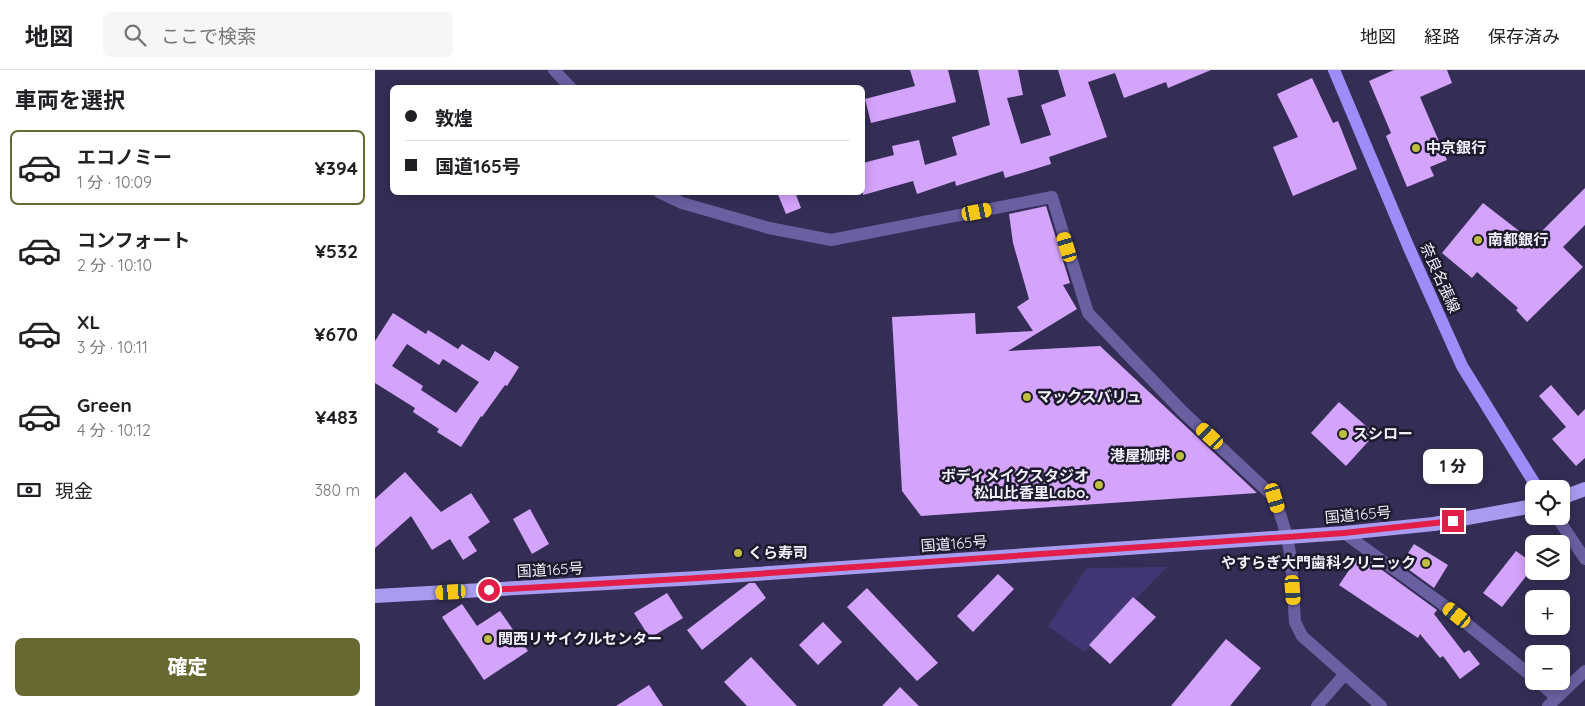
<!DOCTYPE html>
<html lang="ja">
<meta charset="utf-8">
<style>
body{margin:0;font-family:Quicksand,"Noto Sans JP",sans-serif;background:#f6f6f6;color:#202124;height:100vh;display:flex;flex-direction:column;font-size:19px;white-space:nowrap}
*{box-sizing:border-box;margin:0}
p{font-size:16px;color:#757577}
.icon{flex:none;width:28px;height:28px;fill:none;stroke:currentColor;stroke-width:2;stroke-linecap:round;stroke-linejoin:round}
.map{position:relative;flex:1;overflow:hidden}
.side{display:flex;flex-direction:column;background:#fff;width:375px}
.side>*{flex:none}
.guide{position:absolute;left:15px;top:15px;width:475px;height:110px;border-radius:8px;box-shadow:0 2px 12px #0003;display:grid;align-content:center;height:110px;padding:0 15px;background:#fff}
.fabs{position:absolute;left:1150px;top:410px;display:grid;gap:10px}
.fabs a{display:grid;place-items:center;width:45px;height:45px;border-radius:8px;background:#fff;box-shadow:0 2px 12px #0003;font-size:25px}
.end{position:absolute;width:22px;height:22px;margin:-11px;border:6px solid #e11d48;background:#fff;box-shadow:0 0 0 2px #fff}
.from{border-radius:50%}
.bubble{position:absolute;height:35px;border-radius:8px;background:#fff;box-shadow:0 2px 12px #0003;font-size:16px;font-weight:800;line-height:35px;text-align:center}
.car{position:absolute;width:15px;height:30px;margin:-15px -8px;border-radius:6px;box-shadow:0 0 4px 1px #0007;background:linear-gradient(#f5c518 24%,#345 0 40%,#f5c518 0 76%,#345 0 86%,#f5c518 0)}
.guide b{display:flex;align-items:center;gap:18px;height:48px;font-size:19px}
.guide b+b{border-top:1px solid #e0e0e0}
.guide i{width:12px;height:12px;background:#202124}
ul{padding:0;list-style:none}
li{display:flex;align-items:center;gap:15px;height:75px;margin:0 10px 8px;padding:0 5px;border:2px solid transparent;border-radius:8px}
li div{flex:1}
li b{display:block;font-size:19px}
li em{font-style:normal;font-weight:800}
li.active{border-color:#686831}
li>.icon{width:45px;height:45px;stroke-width:1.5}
h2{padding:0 15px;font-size:22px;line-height:60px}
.pay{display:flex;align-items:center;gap:12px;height:55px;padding:0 15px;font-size:19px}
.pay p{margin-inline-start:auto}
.button{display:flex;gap:10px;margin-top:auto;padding:10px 15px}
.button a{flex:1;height:58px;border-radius:8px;background:#686831;color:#fff;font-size:20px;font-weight:800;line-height:58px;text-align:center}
header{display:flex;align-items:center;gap:30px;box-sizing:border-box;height:70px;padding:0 25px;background:#fff;border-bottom:1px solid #e0e0e0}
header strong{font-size:24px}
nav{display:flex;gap:28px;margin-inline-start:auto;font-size:18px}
.search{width:350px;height:45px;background:#f6f6f6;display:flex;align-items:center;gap:12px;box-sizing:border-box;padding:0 18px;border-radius:8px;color:#757577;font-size:19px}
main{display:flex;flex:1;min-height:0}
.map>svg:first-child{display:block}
.green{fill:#423774}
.building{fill:#d4a3fb;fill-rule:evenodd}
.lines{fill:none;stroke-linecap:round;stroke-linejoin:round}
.minor{stroke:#6960a1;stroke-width:12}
.tertiary{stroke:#6960a1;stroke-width:12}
.primary{stroke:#9e8df8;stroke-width:12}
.trunk{stroke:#a89cf1;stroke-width:14}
.route{stroke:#e11d48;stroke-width:6}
.poi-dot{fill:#bfbe41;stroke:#1c1a2c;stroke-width:2}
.labels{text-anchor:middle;stroke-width:5;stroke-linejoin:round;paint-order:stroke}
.poi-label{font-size:15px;font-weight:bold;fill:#f2f1fc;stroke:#1c1a2c;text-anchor:start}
.street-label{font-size:15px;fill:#f2f1fc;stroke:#1c1a2c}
</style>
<header>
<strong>地図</strong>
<div class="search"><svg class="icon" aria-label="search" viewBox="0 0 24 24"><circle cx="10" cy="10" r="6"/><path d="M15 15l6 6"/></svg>ここで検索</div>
<nav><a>地図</a><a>経路</a><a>保存済み</a></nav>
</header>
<main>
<section class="side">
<h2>車両を選択</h2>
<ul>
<li class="active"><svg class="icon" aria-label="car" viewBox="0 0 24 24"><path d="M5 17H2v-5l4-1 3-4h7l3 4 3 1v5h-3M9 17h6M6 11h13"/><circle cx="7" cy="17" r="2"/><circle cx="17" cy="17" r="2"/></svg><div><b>エコノミー</b><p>1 分 · 10:09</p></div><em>¥394</em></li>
<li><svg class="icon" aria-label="car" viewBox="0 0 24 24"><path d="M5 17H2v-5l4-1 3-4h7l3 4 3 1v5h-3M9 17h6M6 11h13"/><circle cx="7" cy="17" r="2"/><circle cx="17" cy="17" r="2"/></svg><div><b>コンフォート</b><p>2 分 · 10:10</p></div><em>¥532</em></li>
<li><svg class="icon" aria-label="car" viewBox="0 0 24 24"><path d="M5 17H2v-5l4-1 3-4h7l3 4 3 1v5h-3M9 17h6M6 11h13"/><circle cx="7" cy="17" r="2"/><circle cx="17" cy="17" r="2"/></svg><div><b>XL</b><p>3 分 · 10:11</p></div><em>¥670</em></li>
<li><svg class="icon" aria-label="car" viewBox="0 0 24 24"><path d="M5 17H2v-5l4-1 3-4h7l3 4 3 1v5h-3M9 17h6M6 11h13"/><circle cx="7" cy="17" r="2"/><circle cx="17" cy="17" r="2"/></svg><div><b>Green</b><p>4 分 · 10:12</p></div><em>¥483</em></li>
</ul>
<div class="pay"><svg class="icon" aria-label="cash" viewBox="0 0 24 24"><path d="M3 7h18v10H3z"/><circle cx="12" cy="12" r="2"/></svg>現金<p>380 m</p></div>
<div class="button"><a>確定</a></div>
</section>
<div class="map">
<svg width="1210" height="636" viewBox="0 0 1210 636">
<rect width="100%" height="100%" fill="#342e56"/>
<path class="green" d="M792,497l-83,85 -36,-26 39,-58z"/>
<g class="building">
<path d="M535,0h38l8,32 -85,21 -6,-24 50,-13z"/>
<path d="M603,0h40l5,25 -16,3 14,46 30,-9 -10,-30 25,-9 -8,-26h153l-43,18 -2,-6 -42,16 -9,-25 -27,9 19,55 -58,20 2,7 -46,14 -2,-7 -47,15 -1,-5 -38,13 -4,-13 -50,14v-32l31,-8 -2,-9 27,-6 6,25 32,-10 -5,-18 38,-12z"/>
<path d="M1019,0h53l5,13 -32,14 27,63 -17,7 4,9 -27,11 -21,-51 5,-3 -22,-52z"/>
<path d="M937,8l21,45 5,-2 19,48 -64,27 -20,-49 25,-10 -21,-43z"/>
<path d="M1210,118v37l-22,22 20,20 -56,55 -11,-12 2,-2 -41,-36 -5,6 -30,-25 41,-50 49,38z"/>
<path d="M402,122h18l6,16 -15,6z"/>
<path d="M671,136l24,77 -7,2 14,24 -69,42 92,-5 157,147 -336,23 -19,-25 -10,-174 83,-4 1,21 57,-3 -16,-24 12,-8 -16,-56 -4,-29z"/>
<path d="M18,243l33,21 2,-4 30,19 4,-5 27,17 6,-10 24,16 -12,19 -2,-1 -23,32 -1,-1 -20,31 -24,-15 2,-3 -26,-17 2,-4 -40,-25v-42zM32,274l32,21 4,-6 36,23 -23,31 -35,-23 2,-4 -31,-20z"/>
<path d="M1176,315l27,31 7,-7v49l-9,8 -24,-27 14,-12 -27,-31z"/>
<path d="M964,332l36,32 -29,32 -35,-33z"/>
<path d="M30,402l36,40 30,-19 19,29 -22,15 9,14 -14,9 -13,-21 -18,11 -21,-34 -36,32v-49z"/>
<path d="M155,439l19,35 -17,10 -19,-35z"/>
<path d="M1039,474l34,21 -14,23 -33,-24z"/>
<path d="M1141,481l18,13v2l-32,41 -19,-14z"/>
<path d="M985,484l77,56 -3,4 30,39 5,-3 11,14 -20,15 -17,-23 -3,2 -20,-24 -2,4 -79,-53z"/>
<path d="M623,504l16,15 -41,43 -16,-16z"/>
<path d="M374,513h6l11,15 -64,52 -15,-20z"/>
<path d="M492,518l71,75 -21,18 -70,-74z"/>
<path d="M292,523l16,25 -33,20 -16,-25z"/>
<path d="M758,527l23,20 -46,47 -21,-19z"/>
<path d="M87,534l15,22 23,-15 28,40 -44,29 -42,-63z"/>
<path d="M448,552l19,20 -24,23 -19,-20z"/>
<path d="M851,569l35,29 -31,38h-59z"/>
<path d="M376,587l46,49h-50l-23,-24z"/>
<path d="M274,615l14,21h-47z"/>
<path d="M525,617l19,19h-37z"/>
</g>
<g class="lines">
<g class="minor">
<path d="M179,0l17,18"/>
<path d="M284,122l23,11 87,25 62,12 221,-43"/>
<path d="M969,463l97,70 93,75"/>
<path d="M912,466l4,23 4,63 7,14 79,70"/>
<path d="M1162,611l19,16"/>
<path d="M942,636l28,-32"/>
<path d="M1173,636l37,-35"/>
</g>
<g class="tertiary">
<path d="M677,127l36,116 95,99 92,86 12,38"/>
<path d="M1181,446l29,43"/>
</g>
<path class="primary" d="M959,0l75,178 53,118 76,123"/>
<g class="trunk">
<path d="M1186,428l24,-9"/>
<path d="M0,526l323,-18 646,-45 90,-9 100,-18"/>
</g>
</g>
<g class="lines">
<path class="route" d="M114,520l209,-12 646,-45 109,-12"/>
</g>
<g class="poi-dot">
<circle cx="1041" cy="78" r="5"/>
<circle cx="1103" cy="170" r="5"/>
<circle cx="652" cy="327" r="5"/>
<circle cx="968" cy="364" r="5"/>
<circle cx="805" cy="386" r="5"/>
<circle cx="724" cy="415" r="5"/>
<circle cx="363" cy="483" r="5"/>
<circle cx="1051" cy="493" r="5"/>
<circle cx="113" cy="569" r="5"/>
</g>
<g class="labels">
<g class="poi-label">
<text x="1051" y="83">中京銀行</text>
<text x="1113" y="175">南都銀行</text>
<text x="662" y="332">マックスバリュ</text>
<text x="978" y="369">スシロー</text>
<text x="795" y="391" text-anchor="end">港屋珈琲</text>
<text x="714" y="411" text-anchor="end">ボディメイクスタジオ<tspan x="714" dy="17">松山比香里Labo.</tspan></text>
<text x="373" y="488">くら寿司</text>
<text x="1041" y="498" text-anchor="end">やすらぎ大門歯科クリニック</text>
<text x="123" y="574">関西リサイクルセンター</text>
</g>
<g class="street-label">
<text transform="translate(1065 208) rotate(66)" y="5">奈良名張線</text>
<text transform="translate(983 445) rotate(-5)" y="5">国道165号</text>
<text transform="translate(579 474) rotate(-4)" y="5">国道165号</text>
<text transform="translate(175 500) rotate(-3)" y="5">国道165号</text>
</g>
</g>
</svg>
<div class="fabs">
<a><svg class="icon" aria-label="locate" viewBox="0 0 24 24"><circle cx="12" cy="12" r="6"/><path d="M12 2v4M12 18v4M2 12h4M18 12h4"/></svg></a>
<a><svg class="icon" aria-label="layers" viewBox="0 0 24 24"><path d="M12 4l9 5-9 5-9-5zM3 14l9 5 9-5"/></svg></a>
<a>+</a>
<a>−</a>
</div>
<i class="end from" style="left:114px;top:520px"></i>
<i class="end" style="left:1078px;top:451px"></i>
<div class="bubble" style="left:1048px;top:379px;width:60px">1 分</div>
<i class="car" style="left:602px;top:142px;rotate:79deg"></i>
<i class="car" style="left:692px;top:177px;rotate:343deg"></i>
<i class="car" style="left:835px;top:366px;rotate:313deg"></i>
<i class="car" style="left:900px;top:428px;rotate:163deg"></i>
<i class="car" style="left:918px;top:520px;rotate:176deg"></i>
<i class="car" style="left:76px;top:522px;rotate:267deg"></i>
<i class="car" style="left:1082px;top:545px;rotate:309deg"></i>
<div class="guide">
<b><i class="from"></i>敦煌</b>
<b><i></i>国道165号</b>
</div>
</div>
</main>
